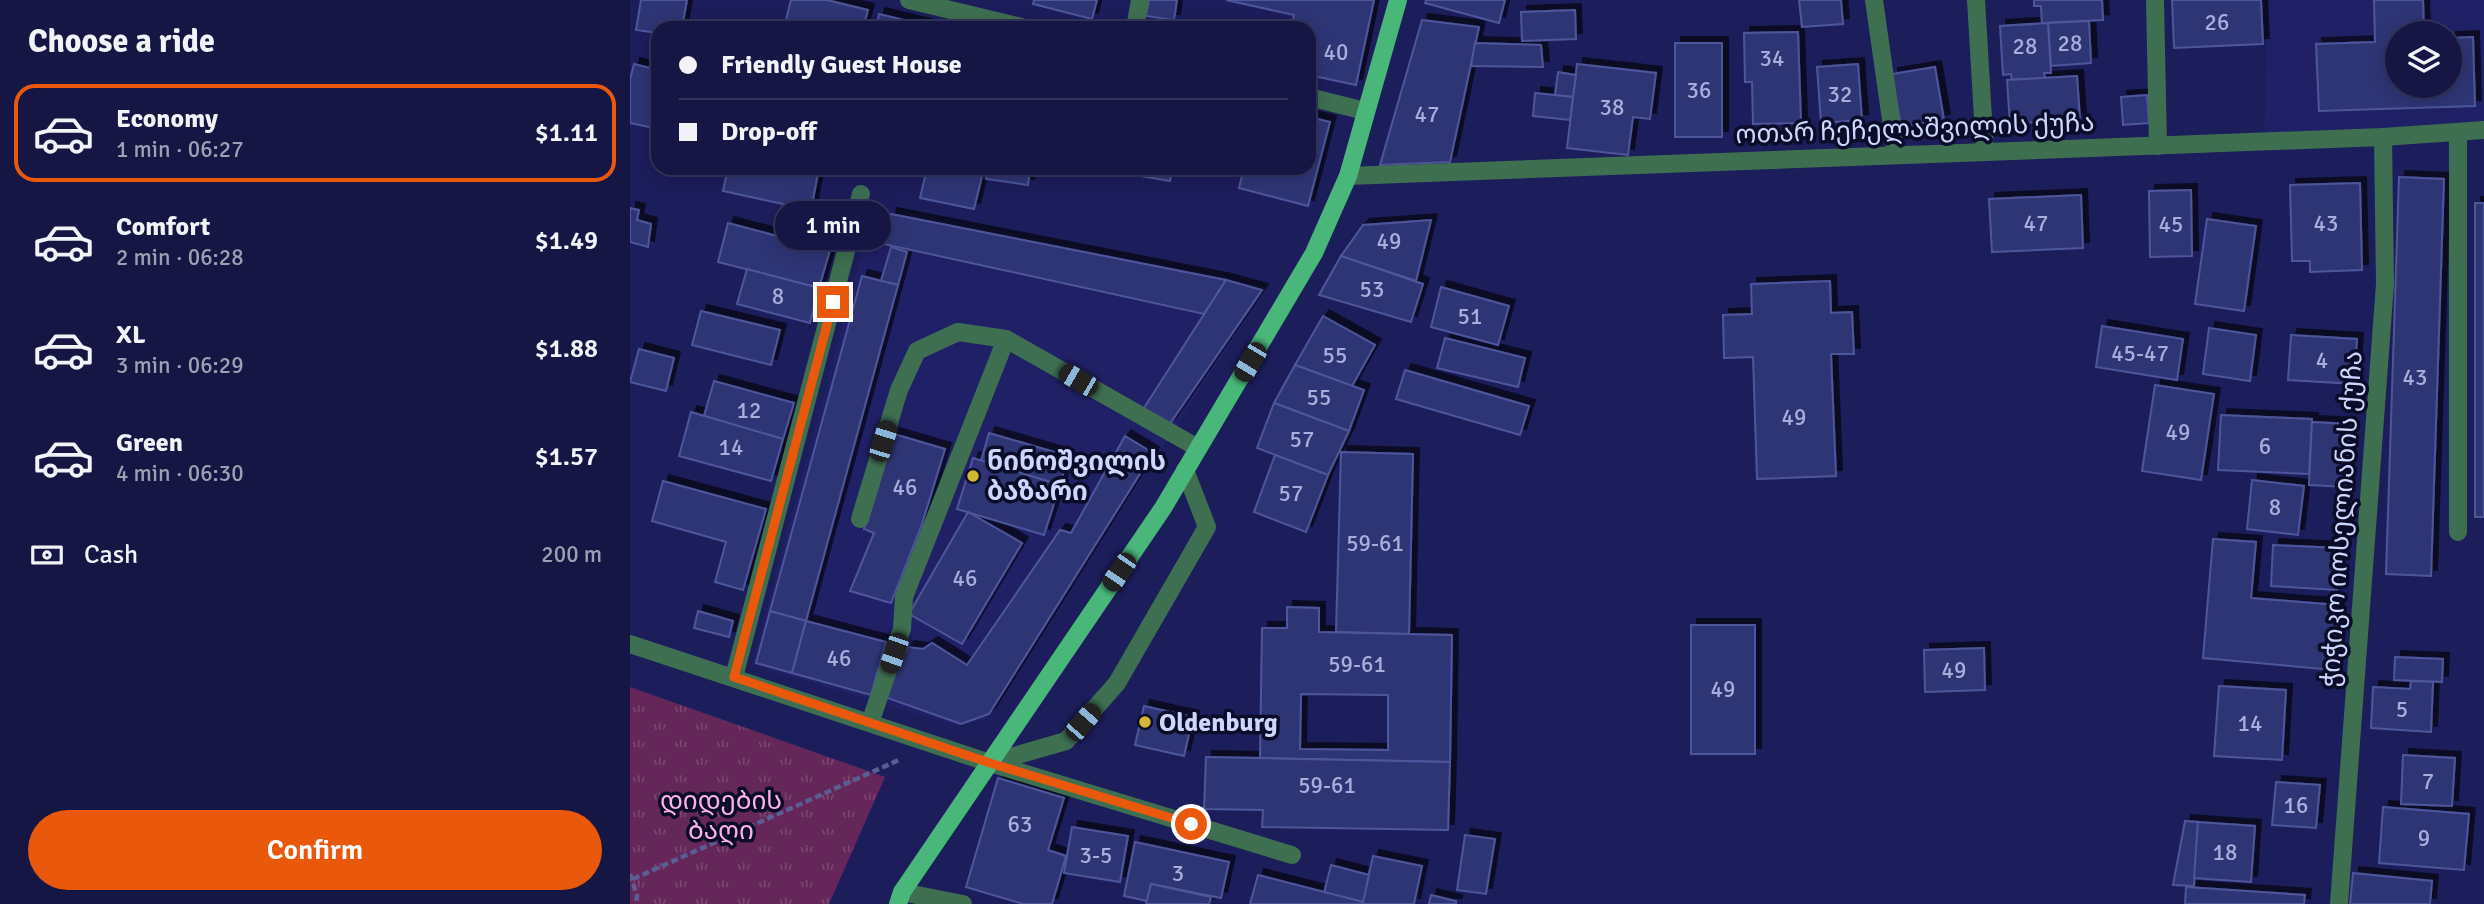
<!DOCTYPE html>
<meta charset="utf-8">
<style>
body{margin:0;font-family:Signika,"Noto Sans Georgian",sans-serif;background:#22234f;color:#f1f3f6;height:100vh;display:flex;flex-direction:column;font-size:26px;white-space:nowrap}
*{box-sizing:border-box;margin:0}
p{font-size:23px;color:#9d9fb2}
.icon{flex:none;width:38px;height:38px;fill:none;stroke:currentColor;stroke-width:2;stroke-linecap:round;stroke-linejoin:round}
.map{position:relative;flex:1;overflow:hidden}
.panel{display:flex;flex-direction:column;background:#151644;width:630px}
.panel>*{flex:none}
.hud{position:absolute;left:21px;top:21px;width:665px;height:154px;border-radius:21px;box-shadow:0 4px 18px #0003,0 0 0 2px #34355d;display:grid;align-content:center;height:154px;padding:0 28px;background:#151644}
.tools{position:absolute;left:1755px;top:21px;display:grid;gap:14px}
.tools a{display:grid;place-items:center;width:77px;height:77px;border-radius:50%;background:#151644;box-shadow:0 4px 18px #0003,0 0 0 2px #34355d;font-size:35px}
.end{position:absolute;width:32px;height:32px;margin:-16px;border:9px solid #ea580c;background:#fff;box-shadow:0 0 0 4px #fff}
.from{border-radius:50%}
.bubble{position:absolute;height:49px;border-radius:24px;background:#151644;box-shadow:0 4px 18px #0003,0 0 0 2px #34355d;font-size:23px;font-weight:600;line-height:49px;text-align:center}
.car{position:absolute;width:21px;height:42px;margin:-21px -10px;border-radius:9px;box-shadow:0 0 5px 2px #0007;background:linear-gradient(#222 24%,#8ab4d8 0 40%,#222 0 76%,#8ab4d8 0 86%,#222 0)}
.hud b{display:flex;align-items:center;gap:24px;height:66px;font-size:26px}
.hud b+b{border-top:2px solid #34355d}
.hud i{width:18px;height:18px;background:#f1f3f6}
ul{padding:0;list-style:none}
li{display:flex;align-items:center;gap:21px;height:98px;margin:0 14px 10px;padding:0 14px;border:4px solid transparent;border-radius:21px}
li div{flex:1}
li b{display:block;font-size:26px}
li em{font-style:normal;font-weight:600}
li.active{border-color:#ea580c}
li>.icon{width:63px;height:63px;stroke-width:1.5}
h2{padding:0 28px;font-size:32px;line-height:84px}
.pay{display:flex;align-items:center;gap:18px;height:77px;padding:0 28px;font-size:26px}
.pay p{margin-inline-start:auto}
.action{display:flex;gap:14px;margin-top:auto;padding:14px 28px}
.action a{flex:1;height:80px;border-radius:42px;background:#ea580c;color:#fff;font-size:28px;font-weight:600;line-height:80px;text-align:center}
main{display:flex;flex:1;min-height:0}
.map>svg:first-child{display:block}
.built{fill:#202066;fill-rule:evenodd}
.grass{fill:url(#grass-tufts)}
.building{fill:#2f3475;stroke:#4e579b;stroke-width:2;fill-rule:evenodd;filter:url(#shadow)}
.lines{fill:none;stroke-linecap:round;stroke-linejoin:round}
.path{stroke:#5a5e94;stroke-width:4.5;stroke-dasharray:7 3.5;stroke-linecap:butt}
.minor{stroke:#3e6f51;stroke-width:18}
.major{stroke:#48b779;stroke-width:18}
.route{stroke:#ea580c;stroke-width:9}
.poi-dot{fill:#d3b635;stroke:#0b0d28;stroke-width:2.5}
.labels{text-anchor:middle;stroke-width:7;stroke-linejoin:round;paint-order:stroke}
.number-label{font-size:23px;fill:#a6aedb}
.street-label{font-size:26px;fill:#cdd6fd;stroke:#0b0d28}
.poi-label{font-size:26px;font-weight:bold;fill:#cdd6fd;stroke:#0b0d28;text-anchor:start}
.park-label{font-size:26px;fill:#fdb1ea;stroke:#0b0d28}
</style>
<main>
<section class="panel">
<h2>Choose a ride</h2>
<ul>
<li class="active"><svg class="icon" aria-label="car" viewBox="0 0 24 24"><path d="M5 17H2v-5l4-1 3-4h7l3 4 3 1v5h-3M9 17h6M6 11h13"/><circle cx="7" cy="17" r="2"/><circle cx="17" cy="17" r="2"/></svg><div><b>Economy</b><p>1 min · 06:27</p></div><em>$1.11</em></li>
<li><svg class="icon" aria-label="car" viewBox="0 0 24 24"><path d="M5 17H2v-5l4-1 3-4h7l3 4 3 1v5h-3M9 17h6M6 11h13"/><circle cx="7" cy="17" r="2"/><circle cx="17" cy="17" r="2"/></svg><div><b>Comfort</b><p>2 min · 06:28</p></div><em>$1.49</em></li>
<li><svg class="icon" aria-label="car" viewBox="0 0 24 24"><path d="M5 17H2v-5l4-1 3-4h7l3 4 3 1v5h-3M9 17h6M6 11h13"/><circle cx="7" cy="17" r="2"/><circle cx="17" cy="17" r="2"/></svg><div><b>XL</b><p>3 min · 06:29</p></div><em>$1.88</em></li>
<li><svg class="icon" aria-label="car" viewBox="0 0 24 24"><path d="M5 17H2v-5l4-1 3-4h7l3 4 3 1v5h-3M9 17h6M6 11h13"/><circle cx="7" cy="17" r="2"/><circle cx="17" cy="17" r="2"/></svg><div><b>Green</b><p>4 min · 06:30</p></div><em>$1.57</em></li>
</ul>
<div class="pay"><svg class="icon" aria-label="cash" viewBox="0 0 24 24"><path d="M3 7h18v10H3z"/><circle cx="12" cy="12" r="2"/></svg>Cash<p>200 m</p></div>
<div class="action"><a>Confirm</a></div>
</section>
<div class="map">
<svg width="1854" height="904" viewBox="0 0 1854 904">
<defs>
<pattern id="grass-tufts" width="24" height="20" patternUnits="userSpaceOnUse" patternTransform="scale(1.75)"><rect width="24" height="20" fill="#652659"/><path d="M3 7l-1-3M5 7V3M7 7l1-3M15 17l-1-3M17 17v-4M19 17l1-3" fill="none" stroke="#7a4572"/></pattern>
<filter id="shadow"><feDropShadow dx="6" dy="-6" stdDeviation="0" flood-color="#0009"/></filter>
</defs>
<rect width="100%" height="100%" fill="#1c1d5b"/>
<g class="built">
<path d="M1638,0h216v130l-220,12zM1768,33h52v53h-52z"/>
<path d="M244,205l393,82 -282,433 -27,6 -206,-61z"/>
</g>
<path class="grass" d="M0,687l255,90 -56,127h-199z"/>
<g class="building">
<path d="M11,0h46l-5,28h-24v5l-22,-3z"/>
<path d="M161,0h36l41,10 -5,18h-79z"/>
<path d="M404,0h63l-5,19 -59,-15z"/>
<path d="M519,0h28l-3,20 -28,-4z"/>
<path d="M596,0h148l-18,85 -47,-10v-47h-18l3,-13z"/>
<path d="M796,0h79l-6,23 -74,-20z"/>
<path d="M1169,0h42l2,24 -41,3z"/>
<path d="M1404,0h68l1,20 -61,3 -1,-17h-7z"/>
<path d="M1542,0h89l2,44 -89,4z"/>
<path d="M1744,0h49l1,33h-26v53h52v-48l23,-1 2,69 -156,5 -3,-67 59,-2z"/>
<path d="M945,10l1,29 -54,2 -1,-29z"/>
<path d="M249,14l58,14h-61z"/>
<path d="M792,20l57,7 -29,135 -70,3z"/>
<path d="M1459,21l2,42 -40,3 -3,-43z"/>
<path d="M1418,23l3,50h-7l1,5 -33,2 -1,-6 -8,1 -3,-49z"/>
<path d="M1168,32l3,91 -48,1 -1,-42h-7l-1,-49z"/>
<path d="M845,43l66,2 2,22 -72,-1z"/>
<rect x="1045" y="43" width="47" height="94"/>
<path d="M4,64l24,6v59l-28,-6v-43z"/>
<path d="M947,64l79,9 -6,46 -17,-2 -5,38 -61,-7z"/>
<path d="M1228,64l4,56 -41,3 -4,-56z"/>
<path d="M1305,67l9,53 -43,7 -9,-53z"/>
<path d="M928,72l18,3 -3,22 -18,-2z"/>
<path d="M1447,76l3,43 -70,5 -3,-44z"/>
<path d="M905,93l38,4 -3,23 -37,-4z"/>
<path d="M1517,95l2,28 -26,2 -2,-28z"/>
<path d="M679,117l21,5 -22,84 -69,-18 5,-20h65z"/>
<path d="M98,168h91l-8,42 -88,-19z"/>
<path d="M297,168h57l-10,41 -54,-11z"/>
<path d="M358,168h42l-2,17 -42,-6z"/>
<path d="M494,168h49l-3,13 -47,-8z"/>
<path d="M1769,177l45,2 -13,397 -45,-2z"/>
<path d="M1730,183l2,87 -52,2v-11h-18l-2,-76z"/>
<path d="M1561,190l1,66 -42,1 -1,-66z"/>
<path d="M1451,195l2,53 -91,4 -3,-53z"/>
<rect x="1845" y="203" width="9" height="314"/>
<path d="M0,208l9,2 -2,10 14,4 -3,23 -18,-5z"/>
<path d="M261,214l335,66 -22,34 -320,-70z"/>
<path d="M1577,219l49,7 -12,85 -49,-7z"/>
<path d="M801,220l-15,61 -75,-25 22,-31z"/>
<path d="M98,223l102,27 -11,38 -101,-26z"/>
<path d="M261,247l16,5 -9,33 -17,-4z"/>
<path d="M711,256l82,28 -12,38 -92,-27z"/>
<path d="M117,269l72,19 -9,35 -73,-19z"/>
<path d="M232,276l36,9 -92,336 -36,-10z"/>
<path d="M596,280l36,10 -93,135 -27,-14z"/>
<path d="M1200,281l1,32 21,-1 2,42h-23l5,122 -79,3 -4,-122 -29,1 -1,-43 29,-1 -1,-30z"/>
<path d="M811,287l68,19 -11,39 -67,-18z"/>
<path d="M71,311l79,19 -9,35 -79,-20z"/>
<path d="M693,316l52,29 -23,41 -57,-21z"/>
<path d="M1472,326l81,13 -6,41 -81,-13z"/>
<path d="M1579,328l47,7 -6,46 -47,-7z"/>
<path d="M1661,335l66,4 -3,45 -66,-4z"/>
<path d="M815,338l80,20 -7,29 -81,-19z"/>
<path d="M9,349l35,9 -8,33 -36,-9z"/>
<path d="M665,365l69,25 -15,41 -75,-28z"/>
<path d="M775,370l124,36 -9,29 -124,-36z"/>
<path d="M84,381l80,22 -11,36 -79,-23z"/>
<path d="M1525,385l59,9 -13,86 -59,-9z"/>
<path d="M644,403l75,28 -21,44 -71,-27z"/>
<path d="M61,412l92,27 -12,42 -92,-25z"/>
<path d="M1591,415l91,4 -3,55 -91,-4z"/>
<path d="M1682,422l38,2 -3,63 -38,-2z"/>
<path d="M359,433l79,23 -8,29 -79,-24z"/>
<path d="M264,434l51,15 -23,75 -31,79 -41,-12 24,-58 -10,-4z"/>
<path d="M495,436l28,17 -164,261 -28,10 -79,-28 26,-49 15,2 9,-6 35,22 93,-135 11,3z"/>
<path d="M711,452l72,2 -4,180 -73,-2z"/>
<path d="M645,455l53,20 -22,57 -52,-20z"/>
<path d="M343,458l87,27 -16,50 -87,-26z"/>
<path d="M1622,480l52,6 -6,49 -51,-6z"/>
<path d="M33,481l103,28 -23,81 -28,-8 11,-40 -74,-21z"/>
<path d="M338,512l54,31 -60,101 -53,-30z"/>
<path d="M1583,539l43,3 -5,56 87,7 -5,65 -130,-12z"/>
<path d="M1643,545l66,3 -2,42 -66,-4z"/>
<path d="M657,607l32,1v24l133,3 -2,127 -190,-4 2,-130h25zM671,694l87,1v55l-88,-1z"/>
<path d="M68,611l35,10 -4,16 -35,-9z"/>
<path d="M140,611l36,10 -14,52 -36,-10z"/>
<path d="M176,621l80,21 -15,53 -79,-22z"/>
<rect x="1061" y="625" width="64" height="129"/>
<path d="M1354,648l1,42 -60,2 -1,-42z"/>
<path d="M1765,657l48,2 -1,23 -48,-2z"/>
<path d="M1781,681l22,1 -2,50 -60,-4 2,-41 37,2z"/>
<path d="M1589,686l67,4 -4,70 -68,-4z"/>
<path d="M514,706l49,11 -9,39 -49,-11z"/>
<path d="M1773,755l52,3 -3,48 -51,-2z"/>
<path d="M576,757l244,5 -2,68 -186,-3 1,-17 -59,-1z"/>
<path d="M368,778l66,20 -16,52 18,6 -14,48h-29l-57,-17z"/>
<path d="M1646,782l44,3 -4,43 -44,-3z"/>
<path d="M1753,807l86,7 -5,56 -85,-7z"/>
<path d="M1555,821l13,1 -4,64 -21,-1z"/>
<path d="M1568,822l57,4 -4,56 -57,-4z"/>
<path d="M442,827l56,9 -8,46 -56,-9z"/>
<path d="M835,835l30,4 -9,55 -29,-4z"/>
<path d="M505,842l94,20 -8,36 -70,-14 -4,17 -23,-5z"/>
<path d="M743,856l49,10 -8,38h-52z"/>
<path d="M701,865l38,10 -6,27 -39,-9z"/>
<path d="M1723,873l79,8 -2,23h-80z"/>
<path d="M628,875l105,27 -1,2h-112z"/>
<path d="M521,884l60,13 -2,7h-63z"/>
<path d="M1556,887l119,8 -1,9h-119z"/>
<path d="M801,895l25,6v3h-27z"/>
</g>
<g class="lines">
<g class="path">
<path d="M0,874l7,22 -1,8"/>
<path d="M3,879l268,-120"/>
</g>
<g class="minor">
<path d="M279,0l116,28"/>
<path d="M1244,0l22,155"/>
<path d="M1346,0l9,152"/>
<path d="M1525,0l3,146"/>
<path d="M505,28l5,-28"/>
<path d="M679,97l56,14"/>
<path d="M718,176l1035,-39 101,-7"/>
<path d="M230,519l39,-129 18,-39 41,-19 48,7 192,109"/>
<path d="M1828,532v-400"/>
<path d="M0,644l360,119 302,92"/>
<path d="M104,677l127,-483"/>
<path d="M240,723l32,-94 2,-32 102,-258"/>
<path d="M360,763l76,-22 51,-58 90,-156 -22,-57"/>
<path d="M272,892l61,12"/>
<path d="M1709,904l46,-620 -2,-147"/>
</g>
<path class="major" d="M268,904l4,-12 261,-384 151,-255 34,-77 50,-176"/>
</g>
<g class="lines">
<path class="route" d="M203,302l-99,375 256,86 201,61"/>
</g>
<g class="poi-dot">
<circle cx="343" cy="476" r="7"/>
<circle cx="515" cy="722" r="7"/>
</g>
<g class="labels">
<g class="number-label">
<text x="1587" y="30">26</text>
<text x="1440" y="51">28</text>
<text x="1395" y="54">28</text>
<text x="706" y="60">40</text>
<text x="1142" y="66">34</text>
<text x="1069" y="98">36</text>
<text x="1210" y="102">32</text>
<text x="982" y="115">38</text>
<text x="797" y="122">47</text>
<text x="1406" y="231">47</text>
<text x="1696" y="231">43</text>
<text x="1541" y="232">45</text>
<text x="759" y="249">49</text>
<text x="742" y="297">53</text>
<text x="148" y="304">8</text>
<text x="840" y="324">51</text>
<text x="1510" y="361">45-47</text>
<text x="705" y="363">55</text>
<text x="1692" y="368">4</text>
<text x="1785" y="385">43</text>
<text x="689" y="405">55</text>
<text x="119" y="418">12</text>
<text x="1164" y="425">49</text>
<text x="1548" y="440">49</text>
<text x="672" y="447">57</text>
<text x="1635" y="454">6</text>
<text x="101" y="455">14</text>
<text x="275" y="495">46</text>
<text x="661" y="501">57</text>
<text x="1645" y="515">8</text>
<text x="745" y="551">59-61</text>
<text x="335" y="586">46</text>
<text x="209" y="666">46</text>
<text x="727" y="672">59-61</text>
<text x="1324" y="678">49</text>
<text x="1093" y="697">49</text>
<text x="1772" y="717">5</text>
<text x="1620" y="731">14</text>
<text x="1798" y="789">7</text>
<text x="697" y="793">59-61</text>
<text x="1666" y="813">16</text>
<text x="390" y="832">63</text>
<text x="1794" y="846">9</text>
<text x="1595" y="860">18</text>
<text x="466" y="863">3-5</text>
<text x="548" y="881">3</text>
</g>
<g class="street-label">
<text transform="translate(1285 128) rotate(-2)" y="9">ოთარ ჩეჩელაშვილის ქუჩა</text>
<text transform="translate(1711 519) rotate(-86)" y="9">ჭიჭიკო იოსელიანის ქუჩა</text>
</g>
<g class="poi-label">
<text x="357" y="470">ნინოშვილის<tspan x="357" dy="30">ბაზარი</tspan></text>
<text x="529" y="731">Oldenburg</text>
</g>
<g class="park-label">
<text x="91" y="809">დიდების<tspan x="91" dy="30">ბაღი</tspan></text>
</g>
</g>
</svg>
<div class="tools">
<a><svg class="icon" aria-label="layers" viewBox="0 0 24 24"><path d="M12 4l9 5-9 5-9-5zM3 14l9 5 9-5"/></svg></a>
</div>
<i class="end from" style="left:561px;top:824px"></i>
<i class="end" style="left:203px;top:302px"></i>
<div class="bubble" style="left:145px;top:201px;width:116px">1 min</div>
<i class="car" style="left:620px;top:362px;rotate:211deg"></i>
<i class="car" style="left:448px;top:380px;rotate:300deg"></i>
<i class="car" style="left:253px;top:441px;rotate:17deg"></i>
<i class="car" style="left:489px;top:572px;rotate:214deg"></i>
<i class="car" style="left:264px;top:653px;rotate:199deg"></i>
<i class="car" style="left:453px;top:722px;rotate:41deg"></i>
<div class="hud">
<b><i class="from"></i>Friendly Guest House</b>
<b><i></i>Drop-off</b>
</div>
</div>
</main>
